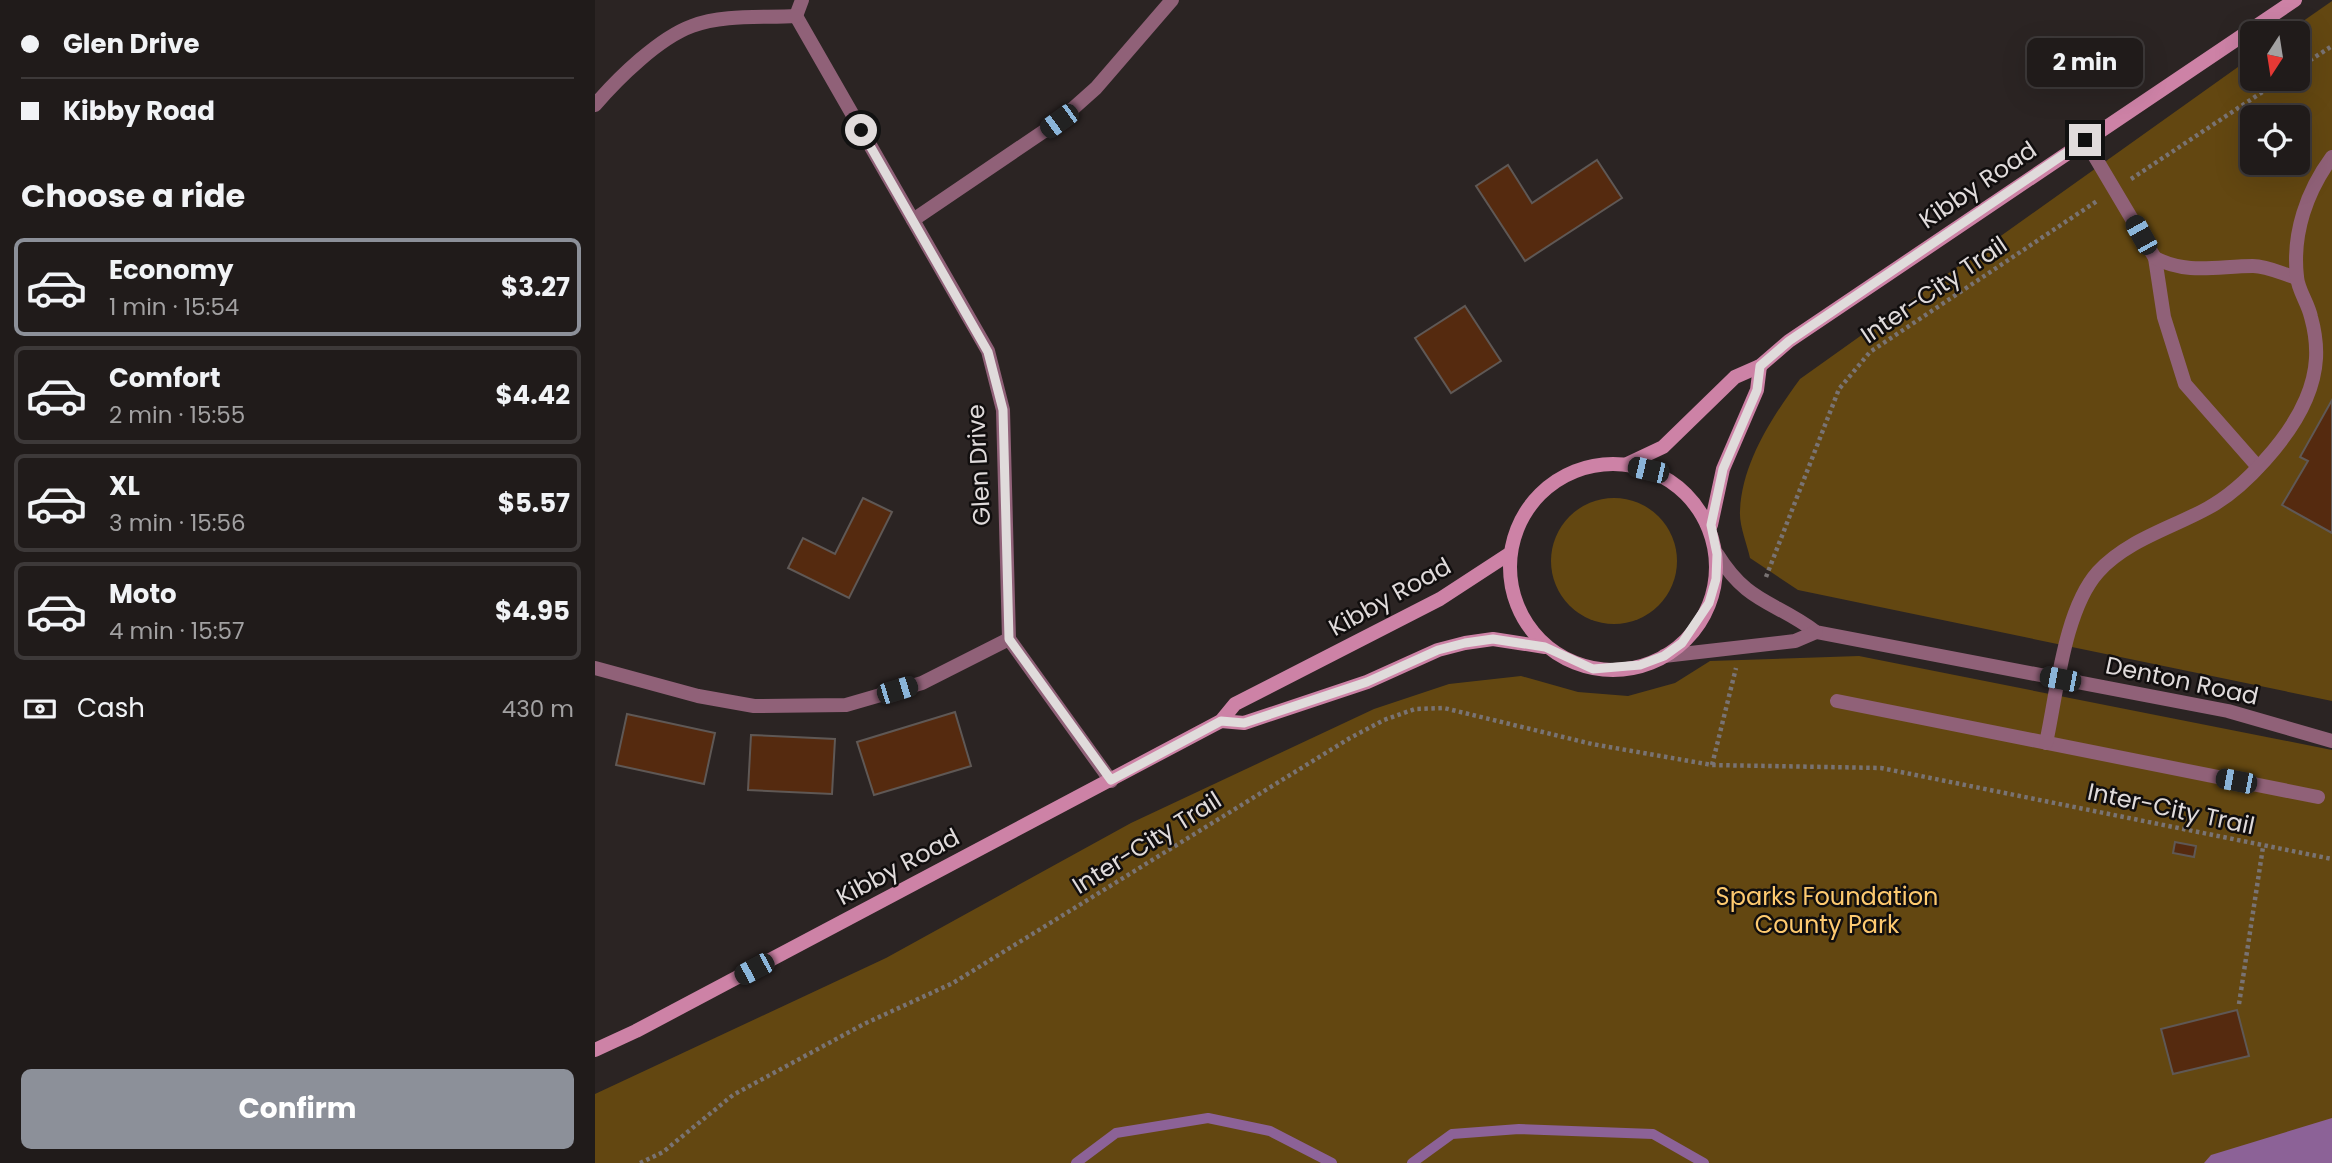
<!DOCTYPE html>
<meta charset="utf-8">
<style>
body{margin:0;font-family:Poppins,sans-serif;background:#2d2827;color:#f1f3f6;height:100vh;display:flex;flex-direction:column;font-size:26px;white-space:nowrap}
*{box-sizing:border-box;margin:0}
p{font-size:23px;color:#a2a1a2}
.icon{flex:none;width:38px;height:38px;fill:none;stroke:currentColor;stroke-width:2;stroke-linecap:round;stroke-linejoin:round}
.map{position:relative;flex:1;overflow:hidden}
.details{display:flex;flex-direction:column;background:#201b1a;width:595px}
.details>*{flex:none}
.banner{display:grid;align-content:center;height:154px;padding:0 21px;background:#201b1a}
.needle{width:46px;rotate:192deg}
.controls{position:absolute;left:1645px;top:21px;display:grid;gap:14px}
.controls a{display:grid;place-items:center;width:70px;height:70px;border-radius:10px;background:#201b1a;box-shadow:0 7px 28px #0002,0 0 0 2px #3d3939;font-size:35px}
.end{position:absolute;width:32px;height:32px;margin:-16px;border:9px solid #e0dbdb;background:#111;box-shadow:0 0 0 4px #111}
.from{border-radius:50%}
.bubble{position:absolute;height:49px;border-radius:10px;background:#201b1a;box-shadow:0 7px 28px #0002,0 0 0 2px #3d3939;font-size:23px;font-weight:700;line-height:49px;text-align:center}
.car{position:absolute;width:21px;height:42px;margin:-21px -10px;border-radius:9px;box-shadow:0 0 5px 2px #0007;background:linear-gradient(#222 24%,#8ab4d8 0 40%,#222 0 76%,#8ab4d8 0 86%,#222 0)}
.banner b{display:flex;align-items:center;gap:24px;height:66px;font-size:26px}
.banner b+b{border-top:2px solid #3d3939}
.banner i{width:18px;height:18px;background:#f1f3f6}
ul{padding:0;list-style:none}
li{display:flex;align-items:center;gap:21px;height:98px;margin:0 14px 10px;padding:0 7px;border:4px solid #3d3939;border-radius:10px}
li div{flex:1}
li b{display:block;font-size:26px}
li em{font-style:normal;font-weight:700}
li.selected{border-color:#8c9099}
li>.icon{width:63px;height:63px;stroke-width:1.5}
h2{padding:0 21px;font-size:32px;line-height:84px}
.pay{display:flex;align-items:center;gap:18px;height:77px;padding:0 21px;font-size:26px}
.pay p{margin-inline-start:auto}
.button{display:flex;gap:14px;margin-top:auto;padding:14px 21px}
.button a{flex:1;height:80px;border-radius:10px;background:#8c9099;color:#fff;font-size:28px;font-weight:700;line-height:80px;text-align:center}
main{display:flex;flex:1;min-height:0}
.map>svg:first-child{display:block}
.green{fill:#634711;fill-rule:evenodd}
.water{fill:#8c6297}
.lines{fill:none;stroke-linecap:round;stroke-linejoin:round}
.stream{stroke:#8c6297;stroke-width:10}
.building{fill:#552a0f;stroke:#5f5855;stroke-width:2}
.path{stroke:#797373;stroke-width:4.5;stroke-dasharray:3.5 3.5;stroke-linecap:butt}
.lane{stroke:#906178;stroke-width:14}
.street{stroke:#906178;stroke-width:14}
.secondary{stroke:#cd82a6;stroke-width:14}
.route{stroke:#e0dbdb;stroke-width:9}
.labels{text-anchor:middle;stroke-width:5;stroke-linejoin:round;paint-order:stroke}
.street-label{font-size:24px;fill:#e0dbdb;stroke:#110e0e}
.park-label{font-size:24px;fill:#feca70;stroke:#110e0e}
</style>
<main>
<section class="details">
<div class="banner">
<b><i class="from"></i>Glen Drive</b>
<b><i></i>Kibby Road</b>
</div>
<h2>Choose a ride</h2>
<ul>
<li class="selected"><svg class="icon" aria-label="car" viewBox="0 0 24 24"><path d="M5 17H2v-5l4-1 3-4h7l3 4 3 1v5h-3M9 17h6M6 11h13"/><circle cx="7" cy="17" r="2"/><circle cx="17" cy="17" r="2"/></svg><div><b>Economy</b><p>1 min · 15:54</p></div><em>$3.27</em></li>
<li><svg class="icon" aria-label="car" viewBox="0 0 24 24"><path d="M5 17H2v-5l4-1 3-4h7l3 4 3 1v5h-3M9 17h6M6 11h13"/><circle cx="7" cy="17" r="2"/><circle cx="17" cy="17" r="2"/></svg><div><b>Comfort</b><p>2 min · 15:55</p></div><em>$4.42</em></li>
<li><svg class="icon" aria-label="car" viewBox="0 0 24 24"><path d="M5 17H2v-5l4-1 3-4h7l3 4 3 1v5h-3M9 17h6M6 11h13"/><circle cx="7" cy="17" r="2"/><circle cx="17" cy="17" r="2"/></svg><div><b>XL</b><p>3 min · 15:56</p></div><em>$5.57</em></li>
<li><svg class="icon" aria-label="car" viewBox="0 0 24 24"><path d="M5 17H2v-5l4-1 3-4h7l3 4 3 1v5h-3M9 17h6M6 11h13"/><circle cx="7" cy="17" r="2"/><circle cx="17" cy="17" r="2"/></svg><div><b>Moto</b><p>4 min · 15:57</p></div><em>$4.95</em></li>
</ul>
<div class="pay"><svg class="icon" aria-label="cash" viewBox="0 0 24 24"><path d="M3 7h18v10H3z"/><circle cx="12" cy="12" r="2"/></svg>Cash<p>430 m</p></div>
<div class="button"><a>Confirm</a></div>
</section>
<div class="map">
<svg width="1737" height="1163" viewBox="0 0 1737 1163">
<rect width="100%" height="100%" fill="#2b2423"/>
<g class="green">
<path d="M1737,1v700l-534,-111 -48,-32c-3,-14 -11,-33 -10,-47 2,-49 33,-95 60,-132l452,-322v22h46v-46h-12zM1657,117h46v46h-46z"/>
<circle cx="1019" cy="561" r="63"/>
<path d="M1264,656l473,94v413h-1737v-69l291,-136 245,-135 243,-114 75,-25 72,-8 57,16 50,4 47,-13 35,-22z"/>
</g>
<path class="water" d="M1737,1118v45h-128l7,-8z"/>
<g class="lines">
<g class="stream">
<path d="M481,1163l40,-30 92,-15 62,13 62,32"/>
<path d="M817,1163l40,-29 67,-5 134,5 51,29"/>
</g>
</g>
<g class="building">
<path d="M1002,160l25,38 -97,63 -49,-75 32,-21 24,38z"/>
<path d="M870,306l36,55 -50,32 -36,-55z"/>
<path d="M1737,400v133l-50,-28 26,-44 -8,-4z"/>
<path d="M268,498l29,14 -43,86 -61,-30 15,-30 32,16z"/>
<path d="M360,712l16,54 -97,29 -17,-53z"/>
<path d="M32,714l88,19 -11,51 -88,-19z"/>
<path d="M156,735l84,4 -3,55 -84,-4z"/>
<path d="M1580,842l21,4 -2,11 -21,-4z"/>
<path d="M1642,1010l12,46 -76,18 -12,-45z"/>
</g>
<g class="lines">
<g class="path">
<path d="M1703,68l34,-22"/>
<path d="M1536,179l151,-100"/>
<path d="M1171,577l73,-188 31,-37 227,-151"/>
<path d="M1117,765l24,-97"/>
<path d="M1644,1004l24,-157"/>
<path d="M45,1163l23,-11 70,-57 131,-71 89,-41 397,-245 34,-18 31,-11 29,-1 148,36 120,21 169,3 451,91"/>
</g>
<g class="lane">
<path d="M1490,140l70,118 9,59 21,67 73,83"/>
<path d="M1560,258c33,17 63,8 98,8 14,0 30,8 44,12"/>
<path d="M1242,701l481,96"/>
<path d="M1451,743c11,-50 18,-133 52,-171 29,-32 74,-44 110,-64 37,-20 82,-71 98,-109 12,-28 13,-53 5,-82 -3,-14 -13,-27 -14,-40 -5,-44 10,-86 35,-120"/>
</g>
<g class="street">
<path d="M201,16l192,335 15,59 6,229 102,142"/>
<path d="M201,16l6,-16"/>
<path d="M0,105c23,-27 64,-67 97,-79 31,-12 71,-8 104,-10"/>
<path d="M318,220l146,-99 37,-33 76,-88"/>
<path d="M1122,554c31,50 56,46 99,78l412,79 104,30"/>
<path d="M1069,656l131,-15 21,-9"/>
<path d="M0,668l103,28 56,10 92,-1 76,-22 87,-44"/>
</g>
<g class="secondary">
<path d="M1032,464l36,-17 72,-70 25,-11 29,-25 506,-341"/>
<circle cx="1018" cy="567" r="103"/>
<path d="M1116,525l12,-56 34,-79 3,-24"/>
<path d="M626,721l23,2 123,-41 71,-32 27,-7 28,-4 52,8"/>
<path d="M0,1050l41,-19 585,-310 14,-17 205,-105 69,-45"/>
</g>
</g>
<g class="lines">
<path class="route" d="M266,130l127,222 15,58 6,229 102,141 110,-59 23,2 123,-41 71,-32 27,-7 28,-4 52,8 48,22 47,-4 24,-9 18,-13 27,-40 7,-24 1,-25 -6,-29 12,-56 34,-79 3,-24 29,-25 296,-201"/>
</g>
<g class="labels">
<g class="street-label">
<text transform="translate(1383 185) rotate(-34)" y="8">Kibby Road</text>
<text transform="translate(1339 290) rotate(-34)" y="8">Inter-City Trail</text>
<text transform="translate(384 465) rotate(-93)" y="8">Glen Drive</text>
<text transform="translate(795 597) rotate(-29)" y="8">Kibby Road</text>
<text transform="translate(1587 681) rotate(12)" y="8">Denton Road</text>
<text transform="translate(1576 809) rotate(12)" y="8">Inter-City Trail</text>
<text transform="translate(552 843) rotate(-32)" y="8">Inter-City Trail</text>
<text transform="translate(303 867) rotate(-28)" y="8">Kibby Road</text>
</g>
<g class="park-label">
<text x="1232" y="905">Sparks Foundation<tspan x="1232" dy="28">County Park</tspan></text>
</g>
</g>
</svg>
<div class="controls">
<a><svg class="needle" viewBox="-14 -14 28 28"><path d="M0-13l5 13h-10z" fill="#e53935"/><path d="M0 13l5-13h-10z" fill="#a2a1a2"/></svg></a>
<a><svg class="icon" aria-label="locate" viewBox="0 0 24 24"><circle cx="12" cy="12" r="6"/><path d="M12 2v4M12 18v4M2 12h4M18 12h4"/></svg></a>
</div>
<i class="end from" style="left:266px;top:130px"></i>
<i class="end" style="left:1490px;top:140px"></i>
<div class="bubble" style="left:1432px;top:38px;width:116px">2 min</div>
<i class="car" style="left:464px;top:121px;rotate:234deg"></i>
<i class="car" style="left:1546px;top:235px;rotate:331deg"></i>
<i class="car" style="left:1053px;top:470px;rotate:283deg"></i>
<i class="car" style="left:1465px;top:679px;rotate:281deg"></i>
<i class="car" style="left:302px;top:690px;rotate:73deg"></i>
<i class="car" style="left:1641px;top:781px;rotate:281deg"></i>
<i class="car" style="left:159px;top:969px;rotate:242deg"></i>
</div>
</main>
